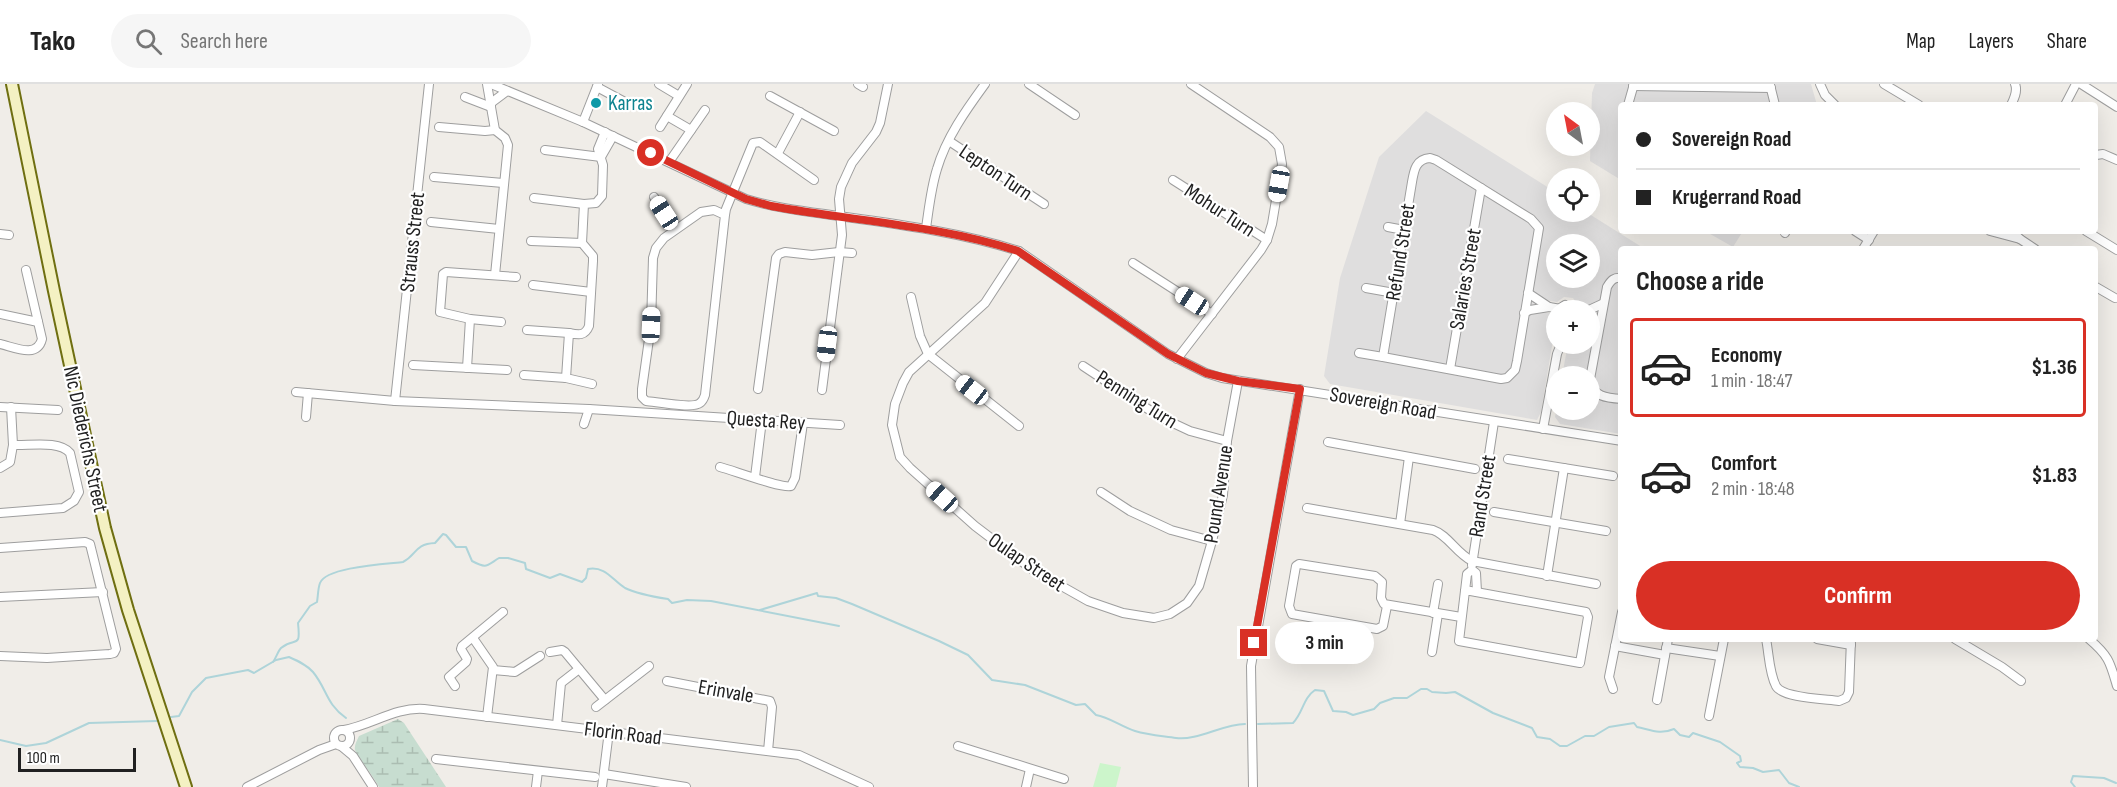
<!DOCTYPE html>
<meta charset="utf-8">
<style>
body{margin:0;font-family:"Sofia Sans Condensed",sans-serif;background:#f6f6f6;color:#222;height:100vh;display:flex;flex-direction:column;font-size:22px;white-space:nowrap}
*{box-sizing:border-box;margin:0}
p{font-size:20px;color:#767676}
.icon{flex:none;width:33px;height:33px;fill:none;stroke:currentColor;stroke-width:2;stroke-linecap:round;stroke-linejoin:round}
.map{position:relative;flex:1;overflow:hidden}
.panel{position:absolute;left:1618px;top:162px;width:480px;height:396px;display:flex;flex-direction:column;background:#fff;border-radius:6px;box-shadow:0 6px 24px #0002}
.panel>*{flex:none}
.hud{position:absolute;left:1618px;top:18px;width:480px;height:132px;border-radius:6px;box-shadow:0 6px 24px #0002;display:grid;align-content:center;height:132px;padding:0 18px;background:#fff}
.needle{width:39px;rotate:328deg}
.fabs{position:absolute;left:1546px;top:18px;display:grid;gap:12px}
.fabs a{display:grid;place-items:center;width:54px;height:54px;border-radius:50%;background:#fff;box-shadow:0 6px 24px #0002;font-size:30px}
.scale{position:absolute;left:18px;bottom:15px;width:118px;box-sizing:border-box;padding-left:6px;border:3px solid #212121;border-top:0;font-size:16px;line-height:21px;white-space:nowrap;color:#212121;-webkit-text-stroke:4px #fff;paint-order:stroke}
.end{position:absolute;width:27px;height:27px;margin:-14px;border:8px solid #d93025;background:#fff;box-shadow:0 0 0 3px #fff}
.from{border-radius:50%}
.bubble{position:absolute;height:42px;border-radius:21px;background:#fff;box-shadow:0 6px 24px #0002;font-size:20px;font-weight:700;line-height:42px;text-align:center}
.car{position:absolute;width:18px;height:36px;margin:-18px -9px;border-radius:8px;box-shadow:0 0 4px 2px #0007;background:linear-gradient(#fff 24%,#345 0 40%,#fff 0 76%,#345 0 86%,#fff 0)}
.hud b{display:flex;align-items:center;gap:21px;height:57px;font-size:22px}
.hud b+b{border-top:2px solid #e0e0e0}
.hud i{width:15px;height:15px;background:#222}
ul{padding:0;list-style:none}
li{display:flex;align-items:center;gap:18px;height:99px;margin:0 12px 9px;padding:0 6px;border:3px solid transparent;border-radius:6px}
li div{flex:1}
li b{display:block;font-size:22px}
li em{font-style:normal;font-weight:700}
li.on{border-color:#d93025}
li>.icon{width:54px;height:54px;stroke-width:1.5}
h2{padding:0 18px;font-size:27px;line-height:72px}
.cta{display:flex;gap:12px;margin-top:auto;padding:12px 18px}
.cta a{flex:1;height:69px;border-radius:36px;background:#d93025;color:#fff;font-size:24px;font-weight:700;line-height:69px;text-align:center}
header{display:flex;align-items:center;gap:36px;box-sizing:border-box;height:84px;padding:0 30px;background:#fff;border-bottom:2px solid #e0e0e0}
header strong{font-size:28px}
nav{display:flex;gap:33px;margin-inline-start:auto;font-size:21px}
.search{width:420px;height:54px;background:#f6f6f6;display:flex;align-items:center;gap:15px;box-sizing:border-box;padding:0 21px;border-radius:33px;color:#767676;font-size:22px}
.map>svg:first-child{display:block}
.residential{fill:#dfdede;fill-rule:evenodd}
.wetland{fill:url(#wetland-marsh)}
.park{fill:#ccf5cb}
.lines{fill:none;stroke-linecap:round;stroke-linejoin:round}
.stream{stroke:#aed4d9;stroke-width:2}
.street-casing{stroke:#9e9e9e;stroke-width:10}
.secondary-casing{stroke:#6f6f11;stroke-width:14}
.street{stroke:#fff;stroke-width:8}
.secondary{stroke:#f4f1c3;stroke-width:10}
.route{stroke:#d93025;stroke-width:8}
.culture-dot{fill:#0f9aa8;stroke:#fff;stroke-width:2}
.labels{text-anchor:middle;stroke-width:4.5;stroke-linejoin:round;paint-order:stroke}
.culture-label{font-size:21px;fill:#0d838f;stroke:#fff;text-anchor:start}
.street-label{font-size:21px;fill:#212121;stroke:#fff}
</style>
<header>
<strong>Tako</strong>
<div class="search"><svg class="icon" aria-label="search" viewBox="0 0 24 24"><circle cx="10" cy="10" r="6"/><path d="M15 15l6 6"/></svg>Search here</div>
<nav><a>Map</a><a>Layers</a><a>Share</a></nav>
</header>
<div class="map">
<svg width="2117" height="703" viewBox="0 0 2117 703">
<defs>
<pattern id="wetland-marsh" width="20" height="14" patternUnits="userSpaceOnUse" patternTransform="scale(1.5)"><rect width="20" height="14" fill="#c7ddd0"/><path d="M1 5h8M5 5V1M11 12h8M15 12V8" fill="none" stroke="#abbdb2"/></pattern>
</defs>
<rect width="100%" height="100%" fill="#f0ede8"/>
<g class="residential">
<path d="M1595,0h216l6,21h-195l-1,75 -31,-19 2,-68z"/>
<path d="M1426,27l131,82v19h29l59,37h-23l-1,185 -61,-10 -5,-7 2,-9v2h33v-34h-28l6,-32h22v-34h-4v-3h-7l-6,-9 -9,-1 -7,5 -13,-2 -3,12 9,1 6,9 -15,90 -4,8 -207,-36 -6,-8 16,-98 39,-121zM1557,160h33v34h-33z"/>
<path d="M1705,147h38l-10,16z"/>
</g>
<path class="wetland" d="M398,635l6,4 42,64h-67c-4,-8 -22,-32 -24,-37 -1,-5 2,-9 4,-14z"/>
<path class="park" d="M1100,679l21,4 -5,20h-23z"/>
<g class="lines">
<g class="stream">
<path d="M760,526l57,-17 1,3 18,2 16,6 87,37 29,14 24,25 33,5 51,20 9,-1 11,11c13,2 26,12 39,16 13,4 28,5 41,7 21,3 47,-14 69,-14"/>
<path d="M273,578c3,-4 5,-11 8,-14 14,-12 20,3 17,-25l12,-17 7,-4c1,-6 1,-14 3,-19 6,-16 66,-19 83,-21 14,-7 11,-18 32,-19l8,-9 3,1 10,12h10l6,14c15,8 14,5 27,-3h9l17,5 1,6 24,9 10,-4 22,8 4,-4 2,-9c18,-3 24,11 37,19 12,6 30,9 43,11l4,4 15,-3 24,1 128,25"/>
<path d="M171,633l8,-1 13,-24 14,-14 42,-8 6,3 22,-13 13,-3c9,4 18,8 24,15 14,17 13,32 33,46"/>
<path d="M1258,640l35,-1c10,-10 10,-25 22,-33l9,1 9,20 13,1 7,3 21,-6 6,-6 14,-5h13l14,-9h6l5,3 14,1 9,-1 38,21 39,15 5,9 13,2 10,7h7l18,-10h9l15,-9 25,-4 3,4c14,3 23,8 37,2l6,6 9,2 4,-4 27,9 20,14 1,5 -4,2 3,4 13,1 10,4 16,-2 10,13 10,4"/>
<path d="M0,656l26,6 20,-3 43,-20 68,-2"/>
<path d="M2075,703l-4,-5 2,-6 31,2 12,5"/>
</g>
<g class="street-casing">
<g id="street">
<path d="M487,0l8,46 10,8 3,7 -13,130"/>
<path d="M491,0l92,38 163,77c33,10 66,13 100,18 58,8 116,16 173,34l149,103 38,19 16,5 400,63"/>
<path d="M659,0l20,12"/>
<path d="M858,0l5,3"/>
<path d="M1029,0l46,31"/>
<path d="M1820,0l5,11 10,10"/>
<path d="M1884,0l35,21"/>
<path d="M2081,0l36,23"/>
<path d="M1770,1l5,20"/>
<path d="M1633,2l138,2"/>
<path d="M597,3l26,14"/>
<path d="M770,12l64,35"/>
<path d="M465,13l26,10"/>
<path d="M491,19l16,-12"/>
<path d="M1628,21l6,-21"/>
<path d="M2011,21c3,-6 7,-14 4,-21"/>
<path d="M2065,21l11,-21"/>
<path d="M667,32l24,14"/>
<path d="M583,38l15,-38"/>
<path d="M439,43l46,4 10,-1"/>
<path d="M660,43l27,-43"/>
<path d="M949,57l95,63"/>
<path d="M545,66l56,7"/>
<path d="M778,69l22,-41"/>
<path d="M2096,71l7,-1 14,6"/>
<path d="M601,73l12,-21"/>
<path d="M1430,74l6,2 95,59 8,9 -22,133 -2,9 -8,8 -6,1 -118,-22 29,-175c2,-12 4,-23 18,-24z"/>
<path d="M669,78l36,-52"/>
<path d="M434,93l69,6"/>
<path d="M1173,96l94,60"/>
<path d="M654,113l21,32"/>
<path d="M534,114l50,6"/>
<path d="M725,131l-11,-5 -13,2 -37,26 -8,10 -3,10 -2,67 -9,64v8l4,4c11,1 47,8 54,2 3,-2 4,-5 5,-8l20,-180 1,-6 27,-66 7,-1 54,38"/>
<path d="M431,138l68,7"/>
<path d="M1388,143l16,3"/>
<path d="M926,144c3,-20 5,-40 11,-59 9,-31 29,-59 48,-85"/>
<path d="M1855,147l14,9"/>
<path d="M1990,147l30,8"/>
<path d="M2012,147l8,8 15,10"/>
<path d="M2086,147l31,19"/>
<path d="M1785,149l1,-2"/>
<path d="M0,150l9,1"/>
<path d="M531,157l51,2"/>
<path d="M1863,165l11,-18"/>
<path d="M1019,167l-34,52 -76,69 -6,11 -8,21 -3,21 8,32 10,11 65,58 58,44 55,31 35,12 31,5 16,-4 17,-11 12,-17 13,-45 11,-46 4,-54 11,-60"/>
<path d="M1133,179l79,51"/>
<path d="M1622,194c-8,-1 -11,2 -15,9l-17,92c3,18 16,19 32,20"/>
<path d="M533,201l58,7"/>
<path d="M2096,203l19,11"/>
<path d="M1366,204l28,5"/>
<path d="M1528,209l21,14 12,2"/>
<path d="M911,213l9,39 8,18 91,72"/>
<path d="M1561,226l1,-3 3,-2 4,5"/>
<path d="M1589,226l13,-6"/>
<path d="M1524,229l6,-3 19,-3"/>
<path d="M0,230l38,8"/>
<path d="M1590,234l9,8"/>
<path d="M501,238l-31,-3 -30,-7 3,-38 3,-2 70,5"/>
<path d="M527,246l42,3"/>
<path d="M0,260c14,3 37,15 42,-5l-16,-69"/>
<path d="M1359,269l24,4"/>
<path d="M1177,275l84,-109 6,-10 5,-16 10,-60 -3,-17 -9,-10 -79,-53"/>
<path d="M413,281l94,5"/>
<path d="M1083,282l77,51 30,14 37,10"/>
<path d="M467,284l3,-49"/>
<path d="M1450,285l31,-181"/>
<path d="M524,291l42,3"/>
<path d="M592,300l-26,-6 3,-45c10,2 16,3 20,-7l4,-65v-5l-11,-13 2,-39 12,-1 6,-7 1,-31 -5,-16 7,-17"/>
<path d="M758,305l18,-131 3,-4 6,-2 27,3 27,-3 13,1"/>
<path d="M822,306l20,-155 -3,-36 2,-12 11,-24 24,-31 4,-9 8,-39"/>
<path d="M296,308l99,9 194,8 251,16"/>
<path d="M395,317l34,-317"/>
<path d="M0,323l58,3"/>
<path d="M306,333l2,-24"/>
<path d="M584,340l5,-15"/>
<path d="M1543,345l14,-75 4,-10"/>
<path d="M1328,358l147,27"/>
<path d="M1508,375l105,17"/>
<path d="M720,383c12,3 63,22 71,19l4,-8 8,-55"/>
<path d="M0,384l10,-6 3,-17 -2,-38"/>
<path d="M755,393l7,-57"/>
<path d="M1101,408l29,19 41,19 41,11"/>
<path d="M1307,424l126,22c15,5 23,23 39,31l124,23"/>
<path d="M1494,428l112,19"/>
<path d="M0,429l63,-5 11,-7 5,-9 -9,-39c-11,-13 -41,-7 -57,-8"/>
<path d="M1400,440l9,-67"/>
<path d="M0,464l85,-6 5,2 26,105 -2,4 -4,1 -63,4 -47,-2"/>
<path d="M1472,481l22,-143"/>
<path d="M1472,486l4,3 1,19"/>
<path d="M1547,492l17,-108"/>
<path d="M1465,506l121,22 2,5 -8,46 -121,-22 8,-67 5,-4"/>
<path d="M0,513l103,-5"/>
<path d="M1387,522l-4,20 -6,3 -85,-15 -3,-8 7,-40 3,-2 76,12 7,6 -1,16 3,6 77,13"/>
<path d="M1433,529l5,-29"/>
<path d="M473,554l20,29 -6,50"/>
<path d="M1766,555c3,14 3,34 10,47 6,12 49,13 63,15l7,-3 3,-6 2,-53"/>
<path d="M1817,555l34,6"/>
<path d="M1955,555l47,28 19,14"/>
<path d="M2089,555c20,17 21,23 28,47"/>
<path d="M1615,562l50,9"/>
<path d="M1666,564l54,8"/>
<path d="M550,568l12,-2 3,2 40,48"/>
<path d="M1432,568l6,-38"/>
<path d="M493,586l22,2 25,-16"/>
<path d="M667,597l103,20 2,6 -4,44"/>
<path d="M455,602l-6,-9 17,-15 1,-3 -6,-10 1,-3 41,-34"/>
<path d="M1613,605l-4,-12 13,-65"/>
<path d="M1657,616l11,-61"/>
<path d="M596,623l53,-41"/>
<path d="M1709,632l15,-77"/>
<path d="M557,641l4,-42 18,-14"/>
<circle cx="342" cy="654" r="8"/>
<path d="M344,646c28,-5 51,-23 80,-21l375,46 70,32"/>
<path d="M341,662l12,10 20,31"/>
<path d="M958,662l106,33"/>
<path d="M436,675l159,18"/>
<path d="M604,690l82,13"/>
<path d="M247,703l72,-37 17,-6"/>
<path d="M536,703l2,-16"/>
<path d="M602,703l7,-56"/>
<path d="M1026,703l4,-18"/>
<path d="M1253,703l-2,-121 49,-277"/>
</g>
</g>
<g class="secondary-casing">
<path id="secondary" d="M12,0l42,207 51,237 23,82 58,177"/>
</g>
<use href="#street" class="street"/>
<use href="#secondary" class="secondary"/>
</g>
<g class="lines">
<path class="route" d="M651,69l95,46 25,7c82,15 167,19 247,45l150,103 38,19 32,8 62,8 -46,254"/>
</g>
<circle class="culture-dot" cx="596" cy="19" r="6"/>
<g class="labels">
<g class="culture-label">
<text x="608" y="26">Karras</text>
</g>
<g class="street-label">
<text transform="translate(996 88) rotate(34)" y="7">Lepton Turn</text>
<text transform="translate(1220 126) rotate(33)" y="7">Mohur Turn</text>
<text transform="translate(412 158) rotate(-84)" y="7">Strauss Street</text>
<text transform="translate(1400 168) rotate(-81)" y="7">Refund Street</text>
<text transform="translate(1465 195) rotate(-80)" y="7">Salaries Street</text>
<text transform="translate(1137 315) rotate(32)" y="7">Penning Turn</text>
<text transform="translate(1383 319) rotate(10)" y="7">Sovereign Road</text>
<text transform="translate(766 336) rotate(4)" y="7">Questa Rey</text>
<text transform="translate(86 355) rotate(78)" y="7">Nic Diederichs Street</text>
<text transform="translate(1218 410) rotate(-81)" y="7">Pound Avenue</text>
<text transform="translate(1482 412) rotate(-81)" y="7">Rand Street</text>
<text transform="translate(1027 478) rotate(34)" y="7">Oulap Street</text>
<text transform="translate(726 607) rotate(10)" y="7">Erinvale</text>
<text transform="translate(623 649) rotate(7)" y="7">Florin Road</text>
</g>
</g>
</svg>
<div class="fabs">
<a><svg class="needle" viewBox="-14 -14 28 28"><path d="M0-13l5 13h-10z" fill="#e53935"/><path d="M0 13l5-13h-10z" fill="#767676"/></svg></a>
<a><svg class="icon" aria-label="locate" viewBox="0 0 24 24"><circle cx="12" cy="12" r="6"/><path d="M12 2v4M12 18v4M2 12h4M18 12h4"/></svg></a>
<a><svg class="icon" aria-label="layers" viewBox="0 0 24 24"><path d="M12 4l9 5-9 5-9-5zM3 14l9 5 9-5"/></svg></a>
<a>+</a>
<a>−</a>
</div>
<div class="scale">100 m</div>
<i class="end from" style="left:651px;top:69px"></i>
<i class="end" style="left:1254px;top:559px"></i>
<div class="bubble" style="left:1275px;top:538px;width:99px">3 min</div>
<i class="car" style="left:1279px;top:100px;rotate:190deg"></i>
<i class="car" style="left:664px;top:129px;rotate:327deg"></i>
<i class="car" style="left:1192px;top:217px;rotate:303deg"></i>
<i class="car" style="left:651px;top:241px;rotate:2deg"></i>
<i class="car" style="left:827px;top:260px;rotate:187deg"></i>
<i class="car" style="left:972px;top:306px;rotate:308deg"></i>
<i class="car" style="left:942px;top:413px;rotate:312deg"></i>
<div class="hud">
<b><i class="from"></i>Sovereign Road</b>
<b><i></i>Krugerrand Road</b>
</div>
<section class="panel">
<h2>Choose a ride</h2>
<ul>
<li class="on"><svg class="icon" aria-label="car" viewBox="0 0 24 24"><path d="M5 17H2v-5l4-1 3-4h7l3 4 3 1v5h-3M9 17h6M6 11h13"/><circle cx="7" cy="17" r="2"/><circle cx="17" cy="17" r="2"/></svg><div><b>Economy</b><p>1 min · 18:47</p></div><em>$1.36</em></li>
<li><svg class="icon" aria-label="car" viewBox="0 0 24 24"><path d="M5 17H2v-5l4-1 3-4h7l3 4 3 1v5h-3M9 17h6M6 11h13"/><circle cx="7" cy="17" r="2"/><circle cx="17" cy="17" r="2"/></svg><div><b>Comfort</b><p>2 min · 18:48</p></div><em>$1.83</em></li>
</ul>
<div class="cta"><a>Confirm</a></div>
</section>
</div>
